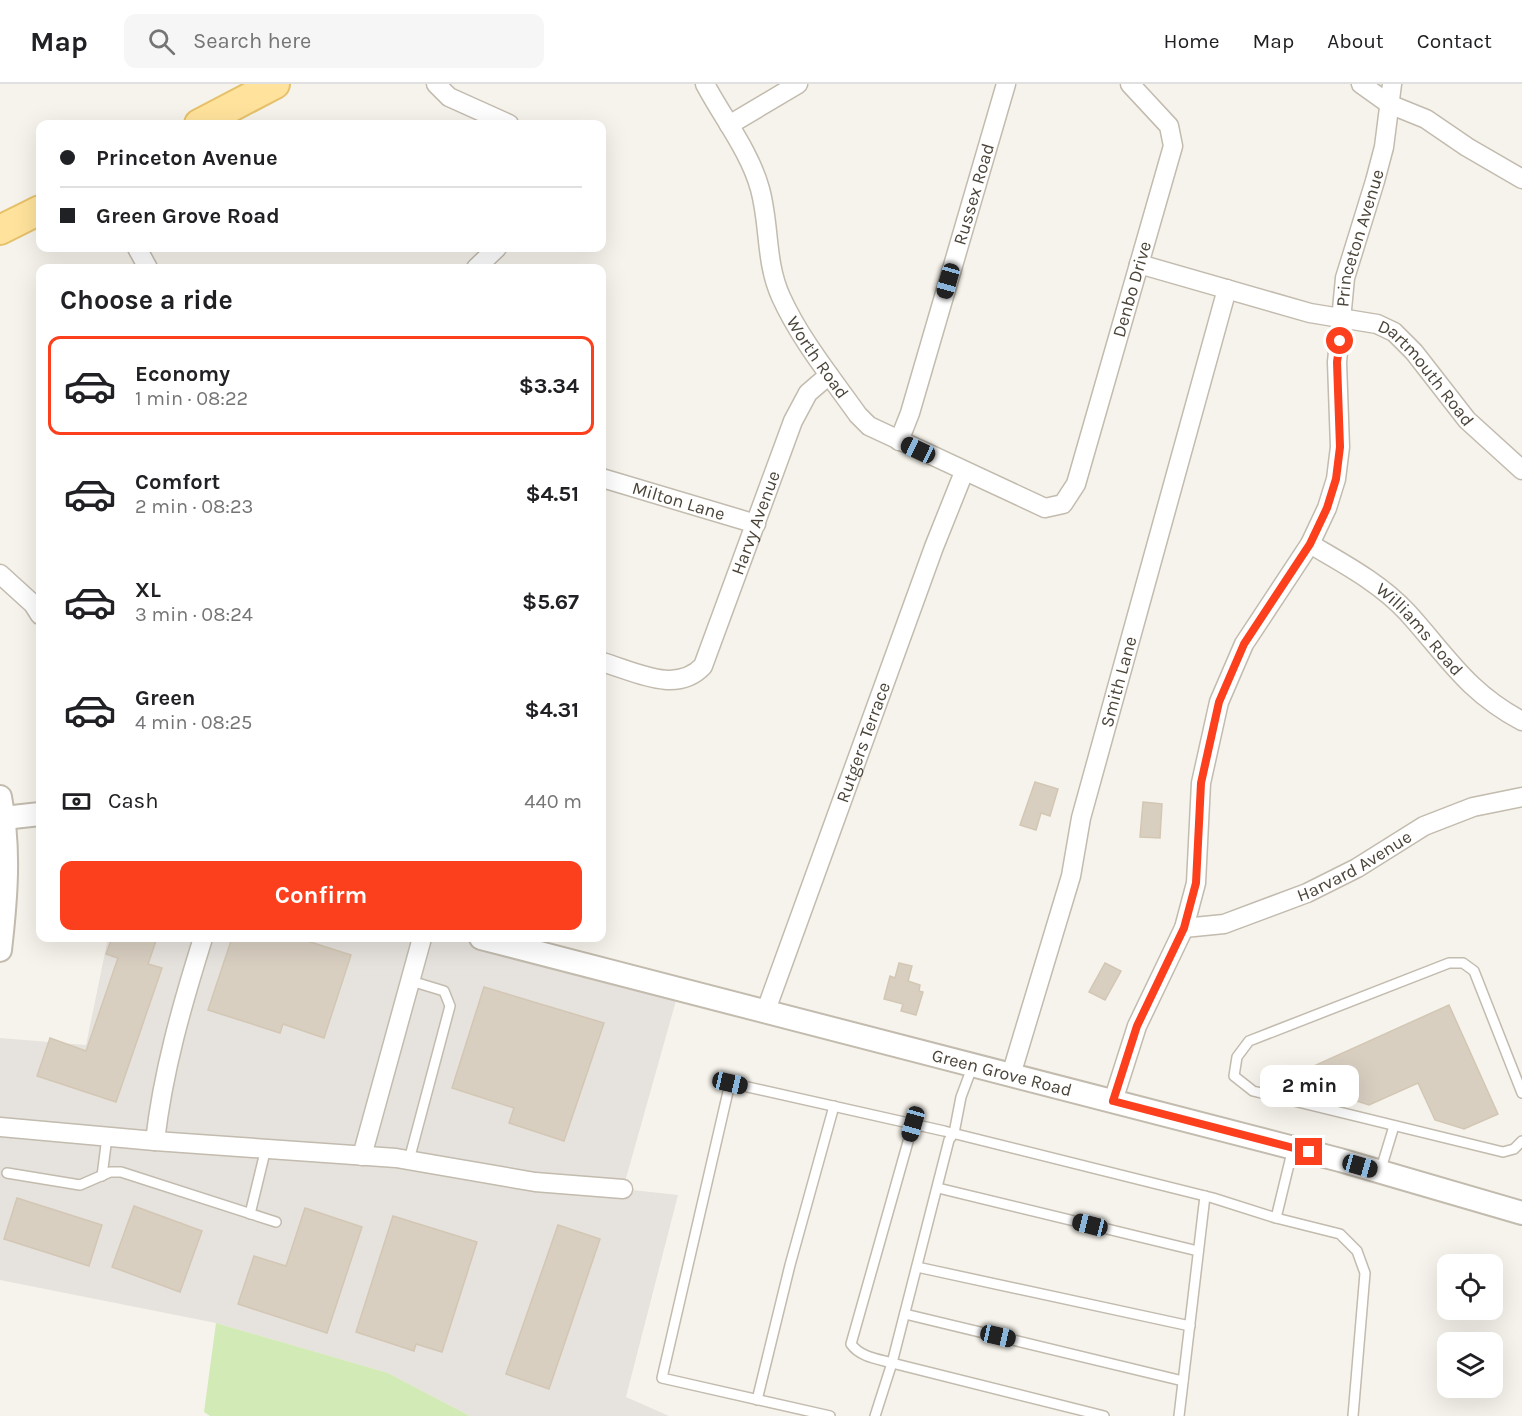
<!DOCTYPE html>
<meta charset="utf-8">
<style>
body{margin:0;font-family:Karla,sans-serif;background:#f6f6f6;color:#202124;height:100vh;display:flex;flex-direction:column;font-size:22px;white-space:nowrap}
*{box-sizing:border-box;margin:0}
p{font-size:20px;color:#757577}
.icon{flex:none;width:33px;height:33px;fill:none;stroke:currentColor;stroke-width:2;stroke-linecap:round;stroke-linejoin:round}
.map{position:relative;flex:1;overflow:hidden}
.side{position:absolute;left:36px;top:180px;width:570px;height:678px;display:flex;flex-direction:column;background:#fff;border-radius:12px;box-shadow:0 6px 24px #0002}
.side>*{flex:none}
.guide{position:absolute;left:36px;top:36px;width:570px;height:132px;border-radius:12px;box-shadow:0 6px 24px #0002;display:grid;align-content:center;height:132px;padding:0 24px;background:#fff}
.controls{position:absolute;left:1437px;top:1170px;display:grid;gap:12px}
.controls a{display:grid;place-items:center;width:66px;height:66px;border-radius:12px;background:#fff;box-shadow:0 6px 24px #0002;font-size:30px}
.end{position:absolute;width:27px;height:27px;margin:-14px;border:8px solid #fc3f1d;background:#fff;box-shadow:0 0 0 3px #fff}
.from{border-radius:50%}
.bubble{position:absolute;height:42px;border-radius:12px;background:#fff;box-shadow:0 6px 24px #0002;font-size:20px;font-weight:700;line-height:42px;text-align:center}
.car{position:absolute;width:18px;height:36px;margin:-18px -9px;border-radius:8px;box-shadow:0 0 4px 2px #0007;background:linear-gradient(#222 24%,#8ab4d8 0 40%,#222 0 76%,#8ab4d8 0 86%,#222 0)}
.guide b{display:flex;align-items:center;gap:21px;height:57px;font-size:22px}
.guide b+b{border-top:2px solid #e0e0e0}
.guide i{width:15px;height:15px;background:#202124}
ul{padding:0;list-style:none}
li{display:flex;align-items:center;gap:18px;height:99px;margin:0 12px 9px;padding:0 12px;border:3px solid transparent;border-radius:12px}
li div{flex:1}
li b{display:block;font-size:22px}
li em{font-style:normal;font-weight:700}
li.active{border-color:#fc3f1d}
li>.icon{width:54px;height:54px;stroke-width:1.5}
h2{padding:0 24px;font-size:27px;line-height:72px}
.pay{display:flex;align-items:center;gap:15px;height:66px;padding:0 24px;font-size:22px}
.pay p{margin-inline-start:auto}
.cta{display:flex;gap:12px;margin-top:auto;padding:12px 24px}
.cta a{flex:1;height:69px;border-radius:12px;background:#fc3f1d;color:#fff;font-size:24px;font-weight:700;line-height:69px;text-align:center}
header{display:flex;align-items:center;gap:36px;box-sizing:border-box;height:84px;padding:0 30px;background:#fff;border-bottom:2px solid #e0e0e0}
header strong{font-size:28px}
nav{display:flex;gap:33px;margin-inline-start:auto;font-size:21px}
.search{width:420px;height:54px;background:#f6f6f6;display:flex;align-items:center;gap:15px;box-sizing:border-box;padding:0 21px;border-radius:12px;color:#757577;font-size:22px}
.map>svg:first-child{display:block}
.industrial{fill:#e6e2dd}
.green{fill:#d2eab5}
.building{fill:#d8cfc1;stroke:#d3c7b4;stroke-width:1.5}
.lines{fill:none;stroke-linecap:round;stroke-linejoin:round}
.service-casing{stroke:#c2bbae;stroke-width:12}
.minor-casing{stroke:#c2bbae;stroke-width:21}
.tertiary-casing{stroke:#c2bbae;stroke-width:26}
.primary-casing{stroke:#e6c16a;stroke-width:32}
.service{stroke:#fff;stroke-width:9}
.minor{stroke:#fff;stroke-width:18}
.tertiary{stroke:#fff;stroke-width:22}
.primary{stroke:#ffe39c;stroke-width:28}
.route{stroke:#fc3f1d;stroke-width:8}
.labels{text-anchor:middle;stroke-width:5;stroke-linejoin:round;paint-order:stroke}
.street-label{font-size:18px;fill:#4b4439;stroke:#fff}
</style>
<header>
<strong>Map</strong>
<div class="search"><svg class="icon" aria-label="search" viewBox="0 0 24 24"><circle cx="10" cy="10" r="6"/><path d="M15 15l6 6"/></svg>Search here</div>
<nav><a>Home</a><a>Map</a><a>About</a><a>Contact</a></nav>
</header>
<div class="map">
<svg width="1522" height="1332" viewBox="0 0 1522 1332">
<rect width="100%" height="100%" fill="#f6f3ec"/>
<path class="industrial" d="M108,854h380l191,52 -56,199 55,6 -52,202 43,19h-199l-82,-43 -172,-50 -216,-43v-242l86,7z"/>
<path class="green" d="M216,1239l172,50 82,43h-260l-6,-4z"/>
<g class="building">
<path d="M1035,698l23,7 -8,27 -9,-3 -5,17 -16,-5z"/>
<path d="M1143,718l19,2 -2,34 -20,-1z"/>
<path d="M112,854h45l-9,26 14,4 -46,134 -79,-26 13,-38 36,13 32,-93 -12,-4z"/>
<path d="M232,854h66l53,17 -27,83 -41,-14 -3,9 -72,-23z"/>
<path d="M899,879l13,3 -4,15 12,4 -1,6 4,1 -7,23 -15,-4 2,-7 -19,-5 6,-23 5,2z"/>
<path d="M1105,879l16,8 -16,29 -16,-8z"/>
<path d="M484,903l120,36 -40,118 -55,-18 5,-15 -62,-20z"/>
<path d="M1449,921l49,109 -34,15 -29,-9 -17,-37 -49,22 -53,-17 -9,-19z"/>
<path d="M17,1114l85,27 -13,41 -85,-27z"/>
<path d="M134,1122l68,25 -22,61 -68,-25z"/>
<path d="M305,1124l57,19 -35,106 -89,-29 16,-48 32,10z"/>
<path d="M393,1132l84,26 -35,110 -26,-8 -2,7 -58,-19z"/>
<path d="M558,1141l42,14 -51,150 -43,-15z"/>
</g>
<g class="lines">
<g class="service-casing">
<g id="service">
<path d="M1522,1009l-48,-122 -11,-8h-14l-200,78 -12,16 -3,19 19,15 250,61 11,-3 8,-8"/>
<path d="M913,1040l-62,220c9,13 27,15 41,19l212,53"/>
<path d="M409,1076l41,-154 -6,-15 -33,-10"/>
<path d="M1380,1088l14,-46"/>
<path d="M7,1089l73,12 30,-13h11l155,50"/>
<path d="M102,1092l5,-39"/>
<path d="M938,1104l260,63"/>
<path d="M250,1130l16,-66"/>
<path d="M1276,1134l17,-70"/>
<path d="M917,1183l273,59"/>
<path d="M905,1230l278,67"/>
<path d="M757,1316l33,-135 44,-159"/>
<path d="M830,1332l-168,-38 68,-295 214,48 269,67 63,20 64,16 17,17 8,22 -12,143"/>
<path d="M875,1332l17,-53 57,-223 5,-7 7,-36 12,-32"/>
<path d="M1179,1332l26,-220"/>
</g>
</g>
<g class="minor-casing">
<g id="minor">
<path d="M436,0l13,13 60,27"/>
<path id="s1" d="M705,0c18,34 45,68 55,105 10,36 5,73 21,108 19,42 50,80 77,118l11,11 176,82 18,-4 13,-20 97,-338 -4,-20 -39,-42"/>
<path d="M1361,0l28,20 37,15 41,28 55,32"/>
<path d="M729,41l69,-41"/>
<path d="M137,164l11,20"/>
<path id="s2" d="M1139,180l171,49 67,11 17,8 20,20 53,68 55,50"/>
<path d="M476,184l21,-20"/>
<path id="s3" d="M899,357l11,-28 96,-329"/>
<path id="s4" d="M602,394l154,46"/>
<path id="s5" d="M1310,460c34,20 70,39 97,68 40,44 60,80 115,109"/>
<path d="M0,490l33,30 7,11"/>
<path id="s6" d="M602,578c32,9 74,33 101,4l90,-245 15,-28 21,-18"/>
<path id="s7" d="M1184,844l40,-4 83,-31 50,-25 67,-42 49,-19 49,-10"/>
<path id="s8" d="M765,929l169,-466 30,-75"/>
<path id="s9" d="M1011,991l60,-199 10,-58 146,-529"/>
<path id="s10" d="M1113,1017l24,-75 47,-98 12,-45 5,-100 18,-81 25,-58 66,-100 17,-36 9,-29 4,-32 -3,-85 8,-84 30,-97 9,-34 8,-63"/>
<path d="M0,1043l155,14 241,17 139,24 88,7"/>
<path d="M155,1057c8,-70 27,-136 48,-203"/>
<path d="M362,1072l60,-218"/>
</g>
</g>
<g class="tertiary-casing">
<g id="tertiary">
<path d="M0,713c10,51 6,101 0,153"/>
<path d="M4,734l36,-4"/>
<path id="s11" d="M481,854l859,222 182,53"/>
</g>
</g>
<g class="primary-casing">
<g id="primary">
<path d="M199,40l76,-40"/>
<path d="M0,146l40,-20"/>
</g>
</g>
<use href="#service" class="service"/>
<use href="#minor" class="minor"/>
<use href="#tertiary" class="tertiary"/>
<use href="#primary" class="primary"/>
</g>
<g class="lines">
<path class="route" d="M1309,1068l-196,-51 24,-75 47,-98 12,-45 5,-100 18,-81 25,-58 66,-100 17,-36 9,-29 4,-32 -3,-85 3,-21"/>
</g>
<g class="labels">
<g class="street-label">
<text dy="6" stroke="none"><textPath href="#s3" startOffset="258">Russex Road</textPath></text>
<text dy="6" stroke="none"><textPath href="#s10" startOffset="914">Princeton Avenue</textPath></text>
<text dy="6" stroke="none"><textPath href="#s1" startOffset="825">Denbo Drive</textPath></text>
<text dy="6" stroke="none"><textPath href="#s1" startOffset="300">Worth Road</textPath></text>
<text dy="6" stroke="none"><textPath href="#s2" startOffset="316">Dartmouth Road</textPath></text>
<text dy="6" stroke="none"><textPath href="#s4" startOffset="80">Milton Lane</textPath></text>
<text dy="6" stroke="none"><textPath href="#s6" startOffset="260">Harvy Avenue</textPath></text>
<text dy="6" stroke="none"><textPath href="#s5" startOffset="140">Williams Road</textPath></text>
<text dy="6" stroke="none"><textPath href="#s9" startOffset="408">Smith Lane</textPath></text>
<text dy="6" stroke="none"><textPath href="#s8" startOffset="288">Rutgers Terrace</textPath></text>
<text dy="6" stroke="none"><textPath href="#s7" startOffset="183">Harvard Avenue</textPath></text>
<text dy="6" stroke="none"><textPath href="#s11" startOffset="538">Green Grove Road</textPath></text>
</g>
</g>
</svg>
<div class="controls">
<a><svg class="icon" aria-label="locate" viewBox="0 0 24 24"><circle cx="12" cy="12" r="6"/><path d="M12 2v4M12 18v4M2 12h4M18 12h4"/></svg></a>
<a><svg class="icon" aria-label="layers" viewBox="0 0 24 24"><path d="M12 4l9 5-9 5-9-5zM3 14l9 5 9-5"/></svg></a>
</div>
<i class="end from" style="left:1340px;top:257px"></i>
<i class="end" style="left:1309px;top:1068px"></i>
<div class="bubble" style="left:1260px;top:981px;width:99px">2 min</div>
<i class="car" style="left:948px;top:197px;rotate:196deg"></i>
<i class="car" style="left:918px;top:366px;rotate:295deg"></i>
<i class="car" style="left:730px;top:999px;rotate:103deg"></i>
<i class="car" style="left:913px;top:1040px;rotate:196deg"></i>
<i class="car" style="left:1360px;top:1082px;rotate:106deg"></i>
<i class="car" style="left:1090px;top:1141px;rotate:284deg"></i>
<i class="car" style="left:998px;top:1252px;rotate:103deg"></i>
<div class="guide">
<b><i class="from"></i>Princeton Avenue</b>
<b><i></i>Green Grove Road</b>
</div>
<section class="side">
<h2>Choose a ride</h2>
<ul>
<li class="active"><svg class="icon" aria-label="car" viewBox="0 0 24 24"><path d="M5 17H2v-5l4-1 3-4h7l3 4 3 1v5h-3M9 17h6M6 11h13"/><circle cx="7" cy="17" r="2"/><circle cx="17" cy="17" r="2"/></svg><div><b>Economy</b><p>1 min · 08:22</p></div><em>$3.34</em></li>
<li><svg class="icon" aria-label="car" viewBox="0 0 24 24"><path d="M5 17H2v-5l4-1 3-4h7l3 4 3 1v5h-3M9 17h6M6 11h13"/><circle cx="7" cy="17" r="2"/><circle cx="17" cy="17" r="2"/></svg><div><b>Comfort</b><p>2 min · 08:23</p></div><em>$4.51</em></li>
<li><svg class="icon" aria-label="car" viewBox="0 0 24 24"><path d="M5 17H2v-5l4-1 3-4h7l3 4 3 1v5h-3M9 17h6M6 11h13"/><circle cx="7" cy="17" r="2"/><circle cx="17" cy="17" r="2"/></svg><div><b>XL</b><p>3 min · 08:24</p></div><em>$5.67</em></li>
<li><svg class="icon" aria-label="car" viewBox="0 0 24 24"><path d="M5 17H2v-5l4-1 3-4h7l3 4 3 1v5h-3M9 17h6M6 11h13"/><circle cx="7" cy="17" r="2"/><circle cx="17" cy="17" r="2"/></svg><div><b>Green</b><p>4 min · 08:25</p></div><em>$4.31</em></li>
</ul>
<div class="pay"><svg class="icon" aria-label="cash" viewBox="0 0 24 24"><path d="M3 7h18v10H3z"/><circle cx="12" cy="12" r="2"/></svg>Cash<p>440 m</p></div>
<div class="cta"><a>Confirm</a></div>
</section>
</div>
